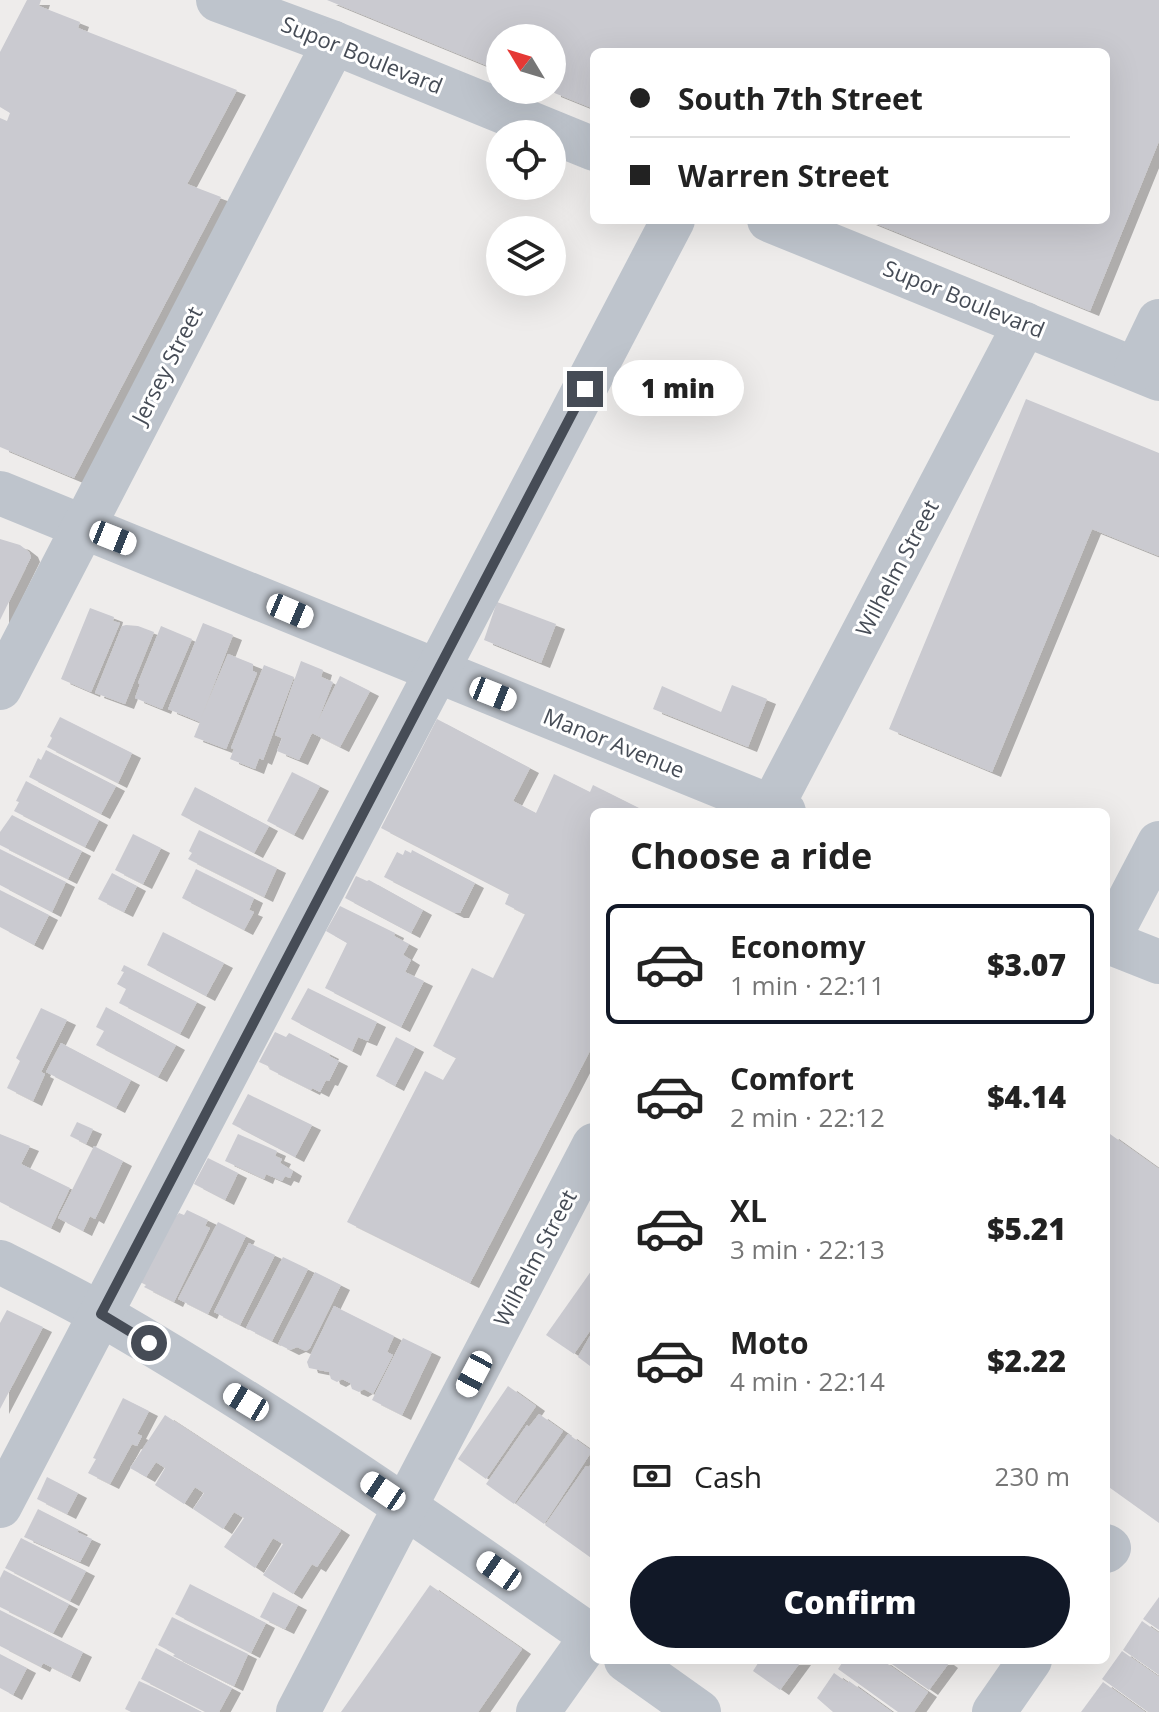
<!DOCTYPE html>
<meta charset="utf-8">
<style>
body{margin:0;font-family:"Open Sans",sans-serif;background:#f6f6f6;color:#222;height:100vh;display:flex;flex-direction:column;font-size:30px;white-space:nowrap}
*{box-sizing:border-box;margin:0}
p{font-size:26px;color:#767676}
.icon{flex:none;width:44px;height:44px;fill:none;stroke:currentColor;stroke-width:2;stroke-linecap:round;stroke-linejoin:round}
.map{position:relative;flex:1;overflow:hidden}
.details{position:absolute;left:590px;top:808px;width:520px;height:856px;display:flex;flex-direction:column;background:#fff;border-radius:12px;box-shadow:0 8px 32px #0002}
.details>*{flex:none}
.top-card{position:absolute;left:590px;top:48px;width:520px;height:176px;border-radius:12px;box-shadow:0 8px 32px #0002;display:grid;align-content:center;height:176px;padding:0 40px;background:#fff}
.needle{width:52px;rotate:308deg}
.tools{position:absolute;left:486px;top:24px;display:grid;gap:16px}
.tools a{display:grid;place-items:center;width:80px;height:80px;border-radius:50%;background:#fff;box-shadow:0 8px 32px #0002;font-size:40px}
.end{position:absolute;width:36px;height:36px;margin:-18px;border:10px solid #464c56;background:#fff;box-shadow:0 0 0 4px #fff}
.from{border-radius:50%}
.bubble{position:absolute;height:56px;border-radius:28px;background:#fff;box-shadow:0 8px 32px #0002;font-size:26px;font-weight:800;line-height:56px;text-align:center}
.car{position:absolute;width:24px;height:48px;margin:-24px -12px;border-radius:10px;box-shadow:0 0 6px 2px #0007;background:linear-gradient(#fff 24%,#345 0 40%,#fff 0 76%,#345 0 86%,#fff 0)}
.top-card b{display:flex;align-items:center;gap:28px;height:76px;font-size:30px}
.top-card b+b{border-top:2px solid #e0e0e0}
.top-card i{width:20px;height:20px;background:#222}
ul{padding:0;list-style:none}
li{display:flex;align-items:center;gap:24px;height:120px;margin:0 16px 12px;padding:0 24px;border:4px solid transparent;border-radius:12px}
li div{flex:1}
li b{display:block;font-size:30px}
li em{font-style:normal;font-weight:800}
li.current{border-color:#111827}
li>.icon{width:72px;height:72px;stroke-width:1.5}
h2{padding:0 40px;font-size:36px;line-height:96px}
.pay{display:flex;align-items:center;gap:20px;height:88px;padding:0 40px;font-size:30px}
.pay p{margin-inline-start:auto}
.action{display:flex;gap:16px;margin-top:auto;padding:16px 40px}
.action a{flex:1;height:92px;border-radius:48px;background:#111827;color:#fff;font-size:32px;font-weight:800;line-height:92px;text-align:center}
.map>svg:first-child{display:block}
.building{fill:#cacad0;filter:url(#shadow)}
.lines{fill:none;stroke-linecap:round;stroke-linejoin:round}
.minor{stroke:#bec4cc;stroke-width:44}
.route{stroke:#464c56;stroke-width:10}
.labels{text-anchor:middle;stroke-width:6;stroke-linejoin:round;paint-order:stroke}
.street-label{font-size:22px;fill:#464c56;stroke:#fff}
</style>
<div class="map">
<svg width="1159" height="1712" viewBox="0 0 1159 1712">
<defs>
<filter id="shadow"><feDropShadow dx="9" dy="5" stdDeviation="0" flood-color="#0004"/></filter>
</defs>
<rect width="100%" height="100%" fill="#eeeceb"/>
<g class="building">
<path d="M27,0h14l-2,6 41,16 -2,6 159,62 -50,94 34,13 -147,281 -74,-31v-329l7,3 3,-8 -10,-6v-55z"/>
<path d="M327,0h832v141l-69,170 -223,-91h239v-168h-512v57l-42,-17v-54h-52v33z"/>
<path d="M1026,399l133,54v103l-67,-27 -100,243 -103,-43z"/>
<path d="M0,539l20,6 9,7 2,5 -31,63z"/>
<path d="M497,602l59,22 -15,39 -57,-23z"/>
<path d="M90,608l24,9 -1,4 7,2 -29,69 -30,-13z"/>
<path d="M203,623l30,12 -32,83 27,-64 25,10v7l4,2 -31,76 -32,-12 6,-15 -32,-13z"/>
<path d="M126,625l12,1 16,6 -29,72 -30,-11 27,-67z"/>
<path d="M161,626l31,13 -30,70 -27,-11 5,-14 -2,-1z"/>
<path d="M301,661l22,9 -2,7 12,5 -16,41 23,-47 30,15 -30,56 -28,-14 -13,27 -22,-9 5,-13 -7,-3z"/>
<path d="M264,665l30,12 -31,83 -4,-2 -4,11 -25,-10 4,-10 -3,-1z"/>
<path d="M732,685l35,14 -19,48 -95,-38 9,-23 59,26z"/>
<path d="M60,717l72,36 -14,30 -71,-36 5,-9 -2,-2z"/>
<path d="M437,719l93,49 -17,33 23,12 18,-39 36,18 3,-7 54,27h-53v231l-124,240 -123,-61 78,-151 18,9 13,-22 -23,-12 39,-78 21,10 32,-64 -20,-10 4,-10 -128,-66z"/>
<path d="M46,750l70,36 -15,28 -72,-37 9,-19 3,2z"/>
<path d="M292,772l28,14 -26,49 -27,-14z"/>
<path d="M26,781l73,39 -14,27 -71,-36 5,-9 -3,-1z"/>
<path d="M195,787l74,39 -15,27 -73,-38z"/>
<path d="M12,815l70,36 -14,28 -68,-34v-13z"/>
<path d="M199,830l78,38 -13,29 -76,-38 4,-6 -3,-2z"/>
<path d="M133,834l28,14 -18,36 -28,-14z"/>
<path d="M0,849l66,33 -14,30 -52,-27z"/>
<path d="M405,850l6,3 1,-3 63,33 -15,30h-5l-71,-36 13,-25 6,3z"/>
<path d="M196,869l58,29 -5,12 5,2 -10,18 -62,-32z"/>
<path d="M112,873l25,13 -13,26 -26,-13z"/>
<path d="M356,876l11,5 2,-1 54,30 -12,23 -66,-35z"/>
<path d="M0,890l49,25 -15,30 -34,-18z"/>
<path d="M340,906l55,27 -1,3 15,8 -6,11 8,5 -6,12 19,9 -23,46 -76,-39 22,-45 -21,-12z"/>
<path d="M163,932l61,31 -18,33 -59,-31z"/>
<path d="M124,965l73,37 -17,32 -61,-31 7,-14 -9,-5 7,-12 -3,-1z"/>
<path d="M308,988l69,34 -9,19 -10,-4 -6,14 -61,-32z"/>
<path d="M106,1007l70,38 -18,32 -62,-32 8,-14 -8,-4z"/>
<path d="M41,1008l26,12 -26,52 4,2 -12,27 -26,-13 13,-27 -4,-3z"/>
<path d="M275,1032l11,5 3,-4 41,21 -1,2 10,5 -10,20 -3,-1 -6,12 -8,-4 -1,2 -42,-21 1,-2 -11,-5z"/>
<path d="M396,1037l19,10 -20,39 -19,-10z"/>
<path d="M61,1043l70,37 -15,28 -70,-36z"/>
<path d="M248,1094l64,31 -17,32 -63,-33z"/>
<path d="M77,1122l16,7 -7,15 -16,-8z"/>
<path d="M0,1134l30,12 -9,18 49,24 -19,40 -51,-26z"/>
<path d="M238,1134l39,17 -2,5 7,3 -2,4 13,8 -3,7 -5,-2 -3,5 -16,-7 -2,5 -39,-18z"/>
<path d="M1110,1134l49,35v354l-53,-38v-346z"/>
<path d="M94,1146l29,15 -28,58 -5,-3 -7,15 -25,-13z"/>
<path d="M208,1158l30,15 -13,27 -31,-16z"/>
<path d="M187,1210l21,10 -3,6 5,2 -36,74 -30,-15 2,-2 -6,-3 36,-66 3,-3 5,2z"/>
<path d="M218,1222l28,14 -38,78 -30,-15z"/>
<path d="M249,1243l26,12 -35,70 -26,-13z"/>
<path d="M283,1257l25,12 -36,72 -26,-13z"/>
<path d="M594,1267v58l-20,29 -28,-19z"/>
<path d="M315,1272l26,13 -31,63 -4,3 -9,-4 -7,3 -12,-6z"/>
<path d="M334,1306l60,30 -7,16 6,3 -20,39 -9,-5 -5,3 -7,-3 -2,-6 -8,-4 -5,3 -6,-3 -2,-7 -20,-4 -2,-6z"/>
<path d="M7,1310l36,17 -43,82v-86z"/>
<path d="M594,1329v40l-16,-12z"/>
<path d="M403,1338l29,14 -30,63 -30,-15z"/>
<path d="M508,1386l28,20 -50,73 -28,-20z"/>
<path d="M123,1398l26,13 -12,23 5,2 -5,10 -5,-2 -22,40 -22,-11 8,-14 -3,-1z"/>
<path d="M539,1414l24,17 -49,73 -28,-20 41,-59 2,2z"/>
<path d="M165,1415l176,115 -24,37 -5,-3 -19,30 -30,-19 20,-31 -10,-6 -18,30 -31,-21 20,-29 -10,-6 -11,17 -30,-20 11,-16 -9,-6 -11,17 -29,-19 10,-17 -9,-6 -10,15 -16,-9z"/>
<path d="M568,1434l24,17 -48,73 -28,-20z"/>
<path d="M594,1460v100l-49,-35 41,-59 3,1z"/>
<path d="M47,1477l31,16 -11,21 -30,-15z"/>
<path d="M38,1509l41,21 -2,2 15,7 -12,23 -56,-25z"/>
<path d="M21,1538l65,33 -16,30 -65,-33z"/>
<path d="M4,1570l65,34 -16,29 -53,-26v-29z"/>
<path d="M190,1584l76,39 -15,30 -76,-39z"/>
<path d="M430,1585l92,64 -44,63h-137z"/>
<path d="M273,1592l25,13 -13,24 -25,-12z"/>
<path d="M1159,1597v33l-16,-11z"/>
<path d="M0,1610l83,42 -12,25 -28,-14 -2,4 -41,-21z"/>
<path d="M172,1617l76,37 -14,32 -61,-30 2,-2 -17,-9z"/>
<path d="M1142,1621l17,12v42l-36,-25z"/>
<path d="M156,1648l76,40 -13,24h-13l-65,-33z"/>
<path d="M1122,1651l37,26v35h-11l-46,-33z"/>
<path d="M0,1654l27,14 -14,27 -13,-7z"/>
<path d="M760,1660h42l-22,30 -27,-19z"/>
<path d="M844,1660h38l46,32 -14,20h-16l-60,-43z"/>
<path d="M886,1660h59l4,3 -20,27z"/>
<path d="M834,1673l14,10 1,-2 43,31h-59l-16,-14z"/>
<path d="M139,1681l18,8 45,23h-71l-6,-3z"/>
<path d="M1103,1682l42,30h-64z"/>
</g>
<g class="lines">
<g class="minor">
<path d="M218,0l116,43 260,106"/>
<path d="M769,220l390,159"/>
<path d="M1136,369l23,-48"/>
<path d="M0,493l784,319"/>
<path d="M0,688l334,-645"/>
<path d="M769,812l256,-488"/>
<path d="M1106,941l53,21"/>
<path d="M1107,942l52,-99"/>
<path d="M0,1262c34,17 69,34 102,53 170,98 331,210 492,323"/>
<path d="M0,1506l673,-1286"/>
<path d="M1106,1546l3,2 -3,3"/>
<path d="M626,1660l73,52"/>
<path d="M298,1712l296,-567"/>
<path d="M538,1712l54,-76"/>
<path d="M994,1712l36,-52"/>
</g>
</g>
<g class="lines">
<path class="route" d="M149,1343l-48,-29 484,-925"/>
</g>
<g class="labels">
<g class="street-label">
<text transform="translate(362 55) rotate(22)" y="8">Supor Boulevard</text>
<text transform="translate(964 299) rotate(22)" y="8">Supor Boulevard</text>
<text transform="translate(167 365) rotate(-63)" y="8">Jersey Street</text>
<text transform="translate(897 568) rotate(-62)" y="8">Wilhelm Street</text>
<text transform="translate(614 743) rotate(22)" y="8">Manor Avenue</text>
<text transform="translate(535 1258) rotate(-62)" y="8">Wilhelm Street</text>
</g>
</g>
</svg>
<div class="tools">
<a><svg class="needle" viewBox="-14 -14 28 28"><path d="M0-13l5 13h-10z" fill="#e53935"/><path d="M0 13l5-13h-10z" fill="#767676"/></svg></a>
<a><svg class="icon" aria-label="locate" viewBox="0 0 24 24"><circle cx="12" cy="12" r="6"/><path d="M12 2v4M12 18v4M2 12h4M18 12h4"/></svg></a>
<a><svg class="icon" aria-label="layers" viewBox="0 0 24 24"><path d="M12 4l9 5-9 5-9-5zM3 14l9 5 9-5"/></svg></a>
</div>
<i class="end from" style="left:149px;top:1343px"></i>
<i class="end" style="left:585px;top:389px"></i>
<div class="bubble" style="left:612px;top:360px;width:132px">1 min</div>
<i class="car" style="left:113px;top:538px;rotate:112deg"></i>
<i class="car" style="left:290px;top:611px;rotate:113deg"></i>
<i class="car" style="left:493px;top:694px;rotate:112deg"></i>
<i class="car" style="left:474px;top:1374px;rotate:208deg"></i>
<i class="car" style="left:246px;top:1402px;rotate:301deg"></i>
<i class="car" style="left:383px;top:1491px;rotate:304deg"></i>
<i class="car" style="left:499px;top:1571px;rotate:305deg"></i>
<div class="top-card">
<b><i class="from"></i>South 7th Street</b>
<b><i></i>Warren Street</b>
</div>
<section class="details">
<h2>Choose a ride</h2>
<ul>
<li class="current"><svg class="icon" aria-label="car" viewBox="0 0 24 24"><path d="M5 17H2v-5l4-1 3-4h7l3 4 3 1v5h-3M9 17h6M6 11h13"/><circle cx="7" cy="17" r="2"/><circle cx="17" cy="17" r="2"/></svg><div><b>Economy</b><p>1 min · 22:11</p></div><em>$3.07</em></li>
<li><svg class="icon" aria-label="car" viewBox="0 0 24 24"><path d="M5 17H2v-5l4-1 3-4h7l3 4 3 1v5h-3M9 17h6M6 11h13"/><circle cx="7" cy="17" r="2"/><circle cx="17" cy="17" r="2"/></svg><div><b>Comfort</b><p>2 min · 22:12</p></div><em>$4.14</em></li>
<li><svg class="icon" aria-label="car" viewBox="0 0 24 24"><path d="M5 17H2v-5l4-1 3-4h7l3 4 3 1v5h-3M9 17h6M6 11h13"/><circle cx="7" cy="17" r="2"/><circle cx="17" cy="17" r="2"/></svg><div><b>XL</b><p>3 min · 22:13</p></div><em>$5.21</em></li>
<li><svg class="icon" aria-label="car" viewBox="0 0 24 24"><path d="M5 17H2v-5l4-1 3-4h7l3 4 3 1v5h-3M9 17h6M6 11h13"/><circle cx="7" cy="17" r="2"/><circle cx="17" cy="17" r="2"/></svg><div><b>Moto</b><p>4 min · 22:14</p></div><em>$2.22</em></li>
</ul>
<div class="pay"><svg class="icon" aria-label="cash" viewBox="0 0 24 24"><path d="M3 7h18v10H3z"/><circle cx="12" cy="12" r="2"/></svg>Cash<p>230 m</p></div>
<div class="action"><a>Confirm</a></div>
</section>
</div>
